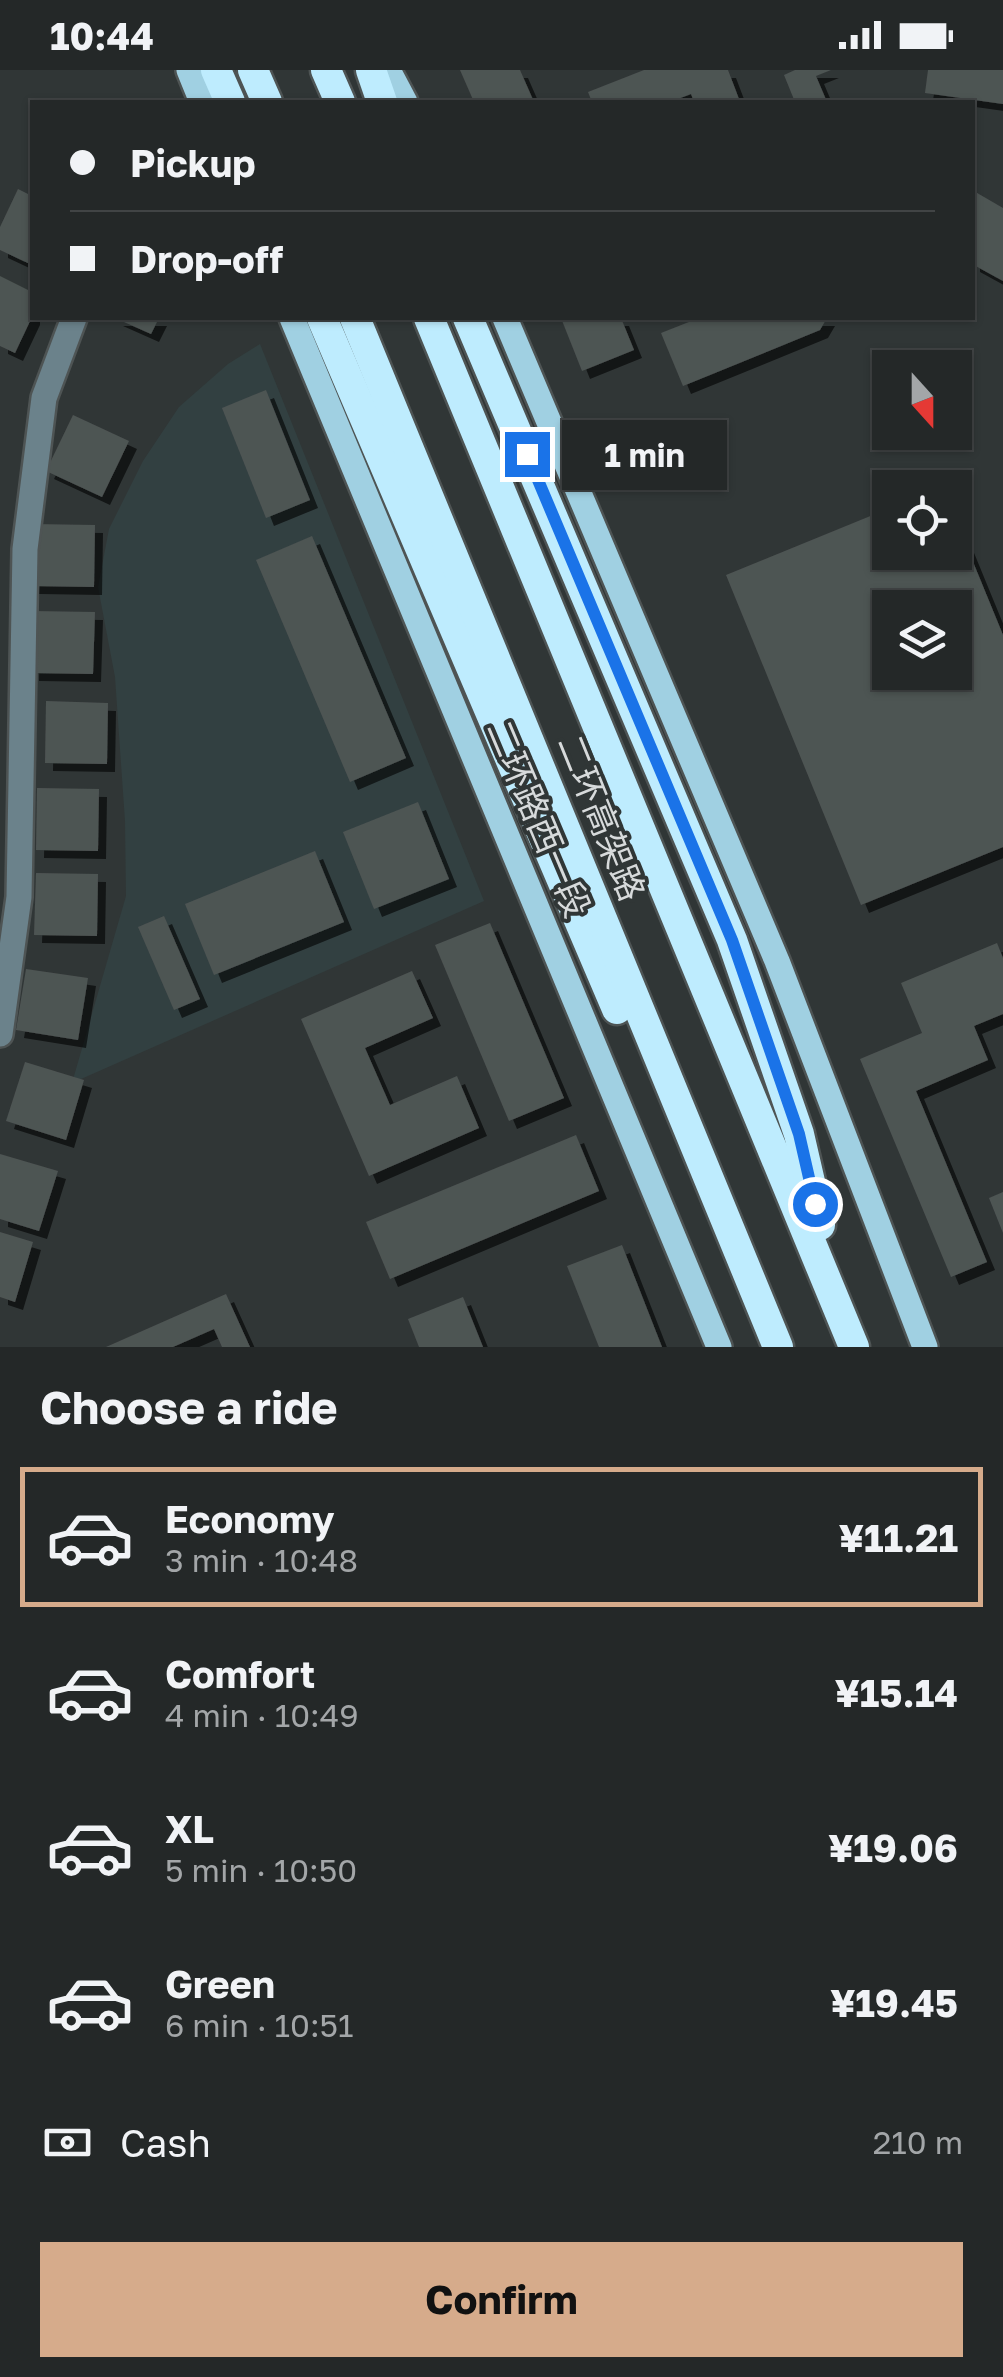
<!DOCTYPE html>
<meta charset="utf-8">
<style>
body{margin:0;font-family:"Golos Text","Noto Sans SC",sans-serif;background:#2c3030;color:#f1f3f6;height:100vh;display:flex;flex-direction:column;font-size:38px;white-space:nowrap}
*{box-sizing:border-box;margin:0}
p{font-size:32px;color:#a3a6a8}
.icon{flex:none;width:55px;height:55px;fill:none;stroke:currentColor;stroke-width:2;stroke-linecap:round;stroke-linejoin:round}
.map{position:relative;height:1277px;overflow:hidden}
.panel{display:flex;flex-direction:column;background:#242828;flex:1}
.panel>*{flex:none}
.top-card{position:absolute;left:30px;top:30px;width:945px;height:220px;border-radius:0px;box-shadow:0 2px 8px #0004,0 0 0 2px #414445;display:grid;align-content:center;height:220px;padding:0 40px;background:#242828}
.needle{width:65px;rotate:159deg}
.controls{position:absolute;left:872px;top:280px;display:grid;gap:20px}
.controls a{display:grid;place-items:center;width:100px;height:100px;border-radius:0px;background:#242828;box-shadow:0 2px 8px #0004,0 0 0 2px #414445;font-size:50px}
.end{position:absolute;width:45px;height:45px;margin:-22px;border:12px solid #1a73e8;background:#fff;box-shadow:0 0 0 5px #fff}
.from{border-radius:50%}
.bubble{position:absolute;height:70px;border-radius:0px;background:#242828;box-shadow:0 2px 8px #0004,0 0 0 2px #414445;font-size:32px;font-weight:700;line-height:70px;text-align:center}
.top-card b{display:flex;align-items:center;gap:35px;height:95px;font-size:38px}
.top-card b+b{border-top:2px solid #414445}
.top-card i{width:25px;height:25px;background:#f1f3f6}
ul{padding:0;list-style:none}
li{display:flex;align-items:center;gap:30px;height:140px;margin:0 20px 15px;padding:0 20px;border:5px solid transparent;border-radius:0px}
li div{flex:1}
li b{display:block;font-size:38px}
li em{font-style:normal;font-weight:700}
li.selected{border-color:#d6ab8b}
li>.icon{width:90px;height:90px;stroke-width:1.5}
h2{padding:0 40px;font-size:45px;line-height:120px}
.pay{display:flex;align-items:center;gap:25px;height:110px;padding:0 40px;font-size:38px}
.pay p{margin-inline-start:auto}
.button{display:flex;gap:20px;margin-top:auto;padding:20px 40px}
.button a{flex:1;height:115px;border-radius:0px;background:#d6ab8b;color:#111;font-size:40px;font-weight:700;line-height:115px;text-align:center}
.status{display:flex;justify-content:space-between;align-items:center;height:70px;padding:0 50px;background:#242828;direction:ltr}
.status svg{height:28px;fill:currentColor}
.map>svg:first-child{display:block}
.built{fill:#324041}
.building{fill:#4e5453;fill-rule:evenodd;filter:url(#shadow)}
.lines{fill:none;stroke-linecap:round;stroke-linejoin:round}
.minor-casing{stroke:#4e5454;stroke-width:30}
.major-casing{stroke:#4e5454;stroke-width:30}
.highway-casing{stroke:#4e5454;stroke-width:35}
.minor{stroke:#6b828b;stroke-width:25}
.major{stroke:#a0d0e2;stroke-width:25}
.highway{stroke:#beecfe;stroke-width:30}
.route{stroke:#1a73e8;stroke-width:12}
.labels{text-anchor:middle;stroke-width:8;stroke-linejoin:round;paint-order:stroke}
.street-label{font-size:35px;fill:#d7dadb;stroke:#303636}
</style>
<div class="status"><b>10:44</b><svg viewBox="0 0 49 12"><path d="M0 12V9h3v3zM5 12V6h3v6zM10 12V3h3v9zM15 12V0h3v12zM26 1h20v11H26zM47 4h2v5h-2z"/></svg></div>
<div class="map">
<svg width="1003" height="1277" viewBox="0 0 1003 1277">
<defs>
<filter id="shadow"><feDropShadow dx="8" dy="8" stdDeviation="0" flood-color="#0009"/></filter>
</defs>
<rect width="100%" height="100%" fill="#303636"/>
<path class="built" d="M260,274l224,557 -412,182 54,-187 -1,-75 -10,-144 -17,-90 11,-58 34,-68 36,-54 49,-43z"/>
<g class="building">
<path d="M460,0h60l14,32h-60z"/>
<path d="M644,0h84l11,29 -10,3h-35l-3,-8 -21,8h-78l-4,-10z"/>
<path d="M795,0h36l-15,6 11,26h-32l-11,-27z"/>
<path d="M928,0h75v34l-78,-11z"/>
<path d="M18,119l14,7v69l-32,-15v-23z"/>
<path d="M972,120l31,18v73l-31,-17z"/>
<path d="M0,206l32,16v25l-17,36 -15,-7z"/>
<path d="M115,248h44l-8,16z"/>
<path d="M561,248h60l13,32 -52,21z"/>
<path d="M699,248h128l-7,12 -137,56 -22,-53z"/>
<path d="M266,320l44,110 -44,18 -44,-110z"/>
<path d="M73,345l56,26 -27,56 -56,-26z"/>
<path d="M890,438v44h65v-34l48,117v212l-142,58 -135,-330zM890,538h65v64h-65z"/>
<path d="M32,454l63,1 -1,62 -63,-1z"/>
<path d="M312,466l94,222 -56,24 -94,-222z"/>
<path d="M32,541l63,1 -2,62 -62,-1z"/>
<path d="M46,631l62,2 -1,61 -62,-1z"/>
<path d="M37,718l62,1 -1,62 -62,-1z"/>
<path d="M418,732l31,77 -75,30 -31,-77z"/>
<path d="M315,781l29,71 -130,53 -29,-71z"/>
<path d="M36,803l62,1 -1,62 -63,-1z"/>
<path d="M164,846l36,83 -26,11 -36,-83z"/>
<path d="M490,853l74,175 -55,23 -74,-176z"/>
<path d="M997,873l6,15v56l-29,12 14,34 -72,31 71,171 -36,15 -91,-218 62,-26 -21,-50z"/>
<path d="M26,899l62,9 -10,62 -62,-10z"/>
<path d="M412,901l21,47 -68,30 25,57 67,-29 22,52 -110,48 -68,-157z"/>
<path d="M25,992l59,18 -18,60 -60,-19z"/>
<path d="M576,1065l23,56 -209,88 -24,-57z"/>
<path d="M0,1084l58,17 -19,60 -39,-12z"/>
<path d="M1003,1122v41l-14,-35z"/>
<path d="M0,1162l33,10 -18,60 -15,-5z"/>
<path d="M622,1175l40,102h-63l-32,-81z"/>
<path d="M226,1224l24,53h-28l-8,-18 -41,18h-67z"/>
<path d="M463,1227l20,50h-64l-11,-28z"/>
</g>
<g class="lines">
<g class="minor-casing">
<path id="minor" d="M0,964l19,-137 6,-348 19,-151 30,-80"/>
</g>
<g class="major-casing">
<g id="major">
<path d="M189,0l13,32"/>
<path d="M388,0l17,32"/>
<path d="M292,248l427,1029"/>
<path d="M505,248l272,643 148,386"/>
</g>
</g>
<g class="highway-casing">
<g id="highway">
<path d="M216,0l14,32"/>
<path d="M253,0l14,32"/>
<path d="M326,0l14,32"/>
<path d="M371,0l11,32"/>
<path d="M322,248l295,691"/>
<path d="M355,248l423,1029"/>
<path d="M429,248l425,1029"/>
<path d="M468,248l264,622 67,194 21,91"/>
</g>
</g>
<use href="#minor" class="minor"/>
<use href="#major" class="major"/>
<use href="#highway" class="highway"/>
</g>
<g class="lines">
<path class="route" d="M527,384l205,486 67,194 16,70"/>
</g>
<g class="labels">
<g class="street-label">
<text transform="translate(601 748) rotate(68)" y="12">二环高架路</text>
<text transform="translate(538 749) rotate(67)" y="12">二环路西一段</text>
</g>
</g>
</svg>
<div class="controls">
<a><svg class="needle" viewBox="-14 -14 28 28"><path d="M0-13l5 13h-10z" fill="#e53935"/><path d="M0 13l5-13h-10z" fill="#a3a6a8"/></svg></a>
<a><svg class="icon" aria-label="locate" viewBox="0 0 24 24"><circle cx="12" cy="12" r="6"/><path d="M12 2v4M12 18v4M2 12h4M18 12h4"/></svg></a>
<a><svg class="icon" aria-label="layers" viewBox="0 0 24 24"><path d="M12 4l9 5-9 5-9-5zM3 14l9 5 9-5"/></svg></a>
</div>
<i class="end from" style="left:815px;top:1134px"></i>
<i class="end" style="left:527px;top:384px"></i>
<div class="bubble" style="left:562px;top:350px;width:165px">1 min</div>
<div class="top-card">
<b><i class="from"></i>Pickup</b>
<b><i></i>Drop-off</b>
</div>
</div>
<section class="panel">
<h2>Choose a ride</h2>
<ul>
<li class="selected"><svg class="icon" aria-label="car" viewBox="0 0 24 24"><path d="M5 17H2v-5l4-1 3-4h7l3 4 3 1v5h-3M9 17h6M6 11h13"/><circle cx="7" cy="17" r="2"/><circle cx="17" cy="17" r="2"/></svg><div><b>Economy</b><p>3 min · 10:48</p></div><em>¥11.21</em></li>
<li><svg class="icon" aria-label="car" viewBox="0 0 24 24"><path d="M5 17H2v-5l4-1 3-4h7l3 4 3 1v5h-3M9 17h6M6 11h13"/><circle cx="7" cy="17" r="2"/><circle cx="17" cy="17" r="2"/></svg><div><b>Comfort</b><p>4 min · 10:49</p></div><em>¥15.14</em></li>
<li><svg class="icon" aria-label="car" viewBox="0 0 24 24"><path d="M5 17H2v-5l4-1 3-4h7l3 4 3 1v5h-3M9 17h6M6 11h13"/><circle cx="7" cy="17" r="2"/><circle cx="17" cy="17" r="2"/></svg><div><b>XL</b><p>5 min · 10:50</p></div><em>¥19.06</em></li>
<li><svg class="icon" aria-label="car" viewBox="0 0 24 24"><path d="M5 17H2v-5l4-1 3-4h7l3 4 3 1v5h-3M9 17h6M6 11h13"/><circle cx="7" cy="17" r="2"/><circle cx="17" cy="17" r="2"/></svg><div><b>Green</b><p>6 min · 10:51</p></div><em>¥19.45</em></li>
</ul>
<div class="pay"><svg class="icon" aria-label="cash" viewBox="0 0 24 24"><path d="M3 7h18v10H3z"/><circle cx="12" cy="12" r="2"/></svg>Cash<p>210 m</p></div>
<div class="button"><a>Confirm</a></div>
</section>
